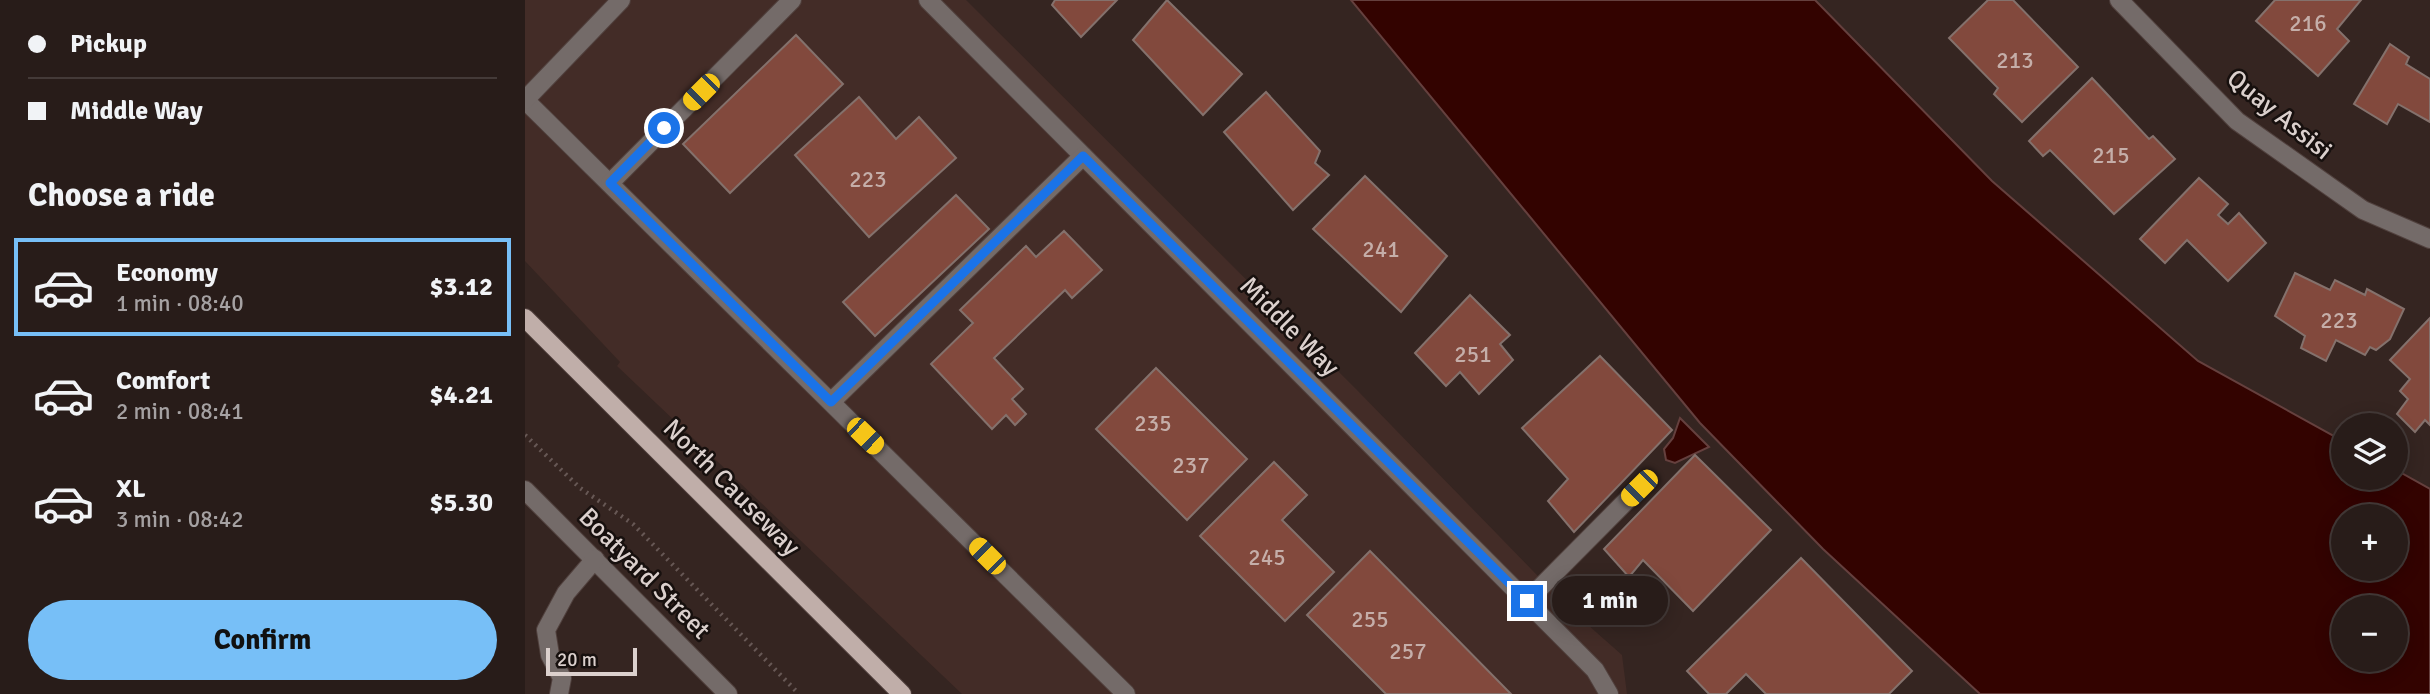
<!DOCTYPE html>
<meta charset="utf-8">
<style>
body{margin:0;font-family:Signika,sans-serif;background:#302522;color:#f1f3f6;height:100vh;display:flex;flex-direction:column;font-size:26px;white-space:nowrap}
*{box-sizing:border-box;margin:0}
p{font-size:23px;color:#a5a1a2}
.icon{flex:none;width:38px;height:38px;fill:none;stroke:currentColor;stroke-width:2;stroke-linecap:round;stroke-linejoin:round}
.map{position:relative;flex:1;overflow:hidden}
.panel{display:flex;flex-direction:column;background:#281c19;width:525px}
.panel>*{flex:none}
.guide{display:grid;align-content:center;height:154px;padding:0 28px;background:#281c19}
.buttons{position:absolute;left:1806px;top:413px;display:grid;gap:14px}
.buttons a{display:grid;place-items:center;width:77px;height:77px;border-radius:50%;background:#281c19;box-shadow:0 4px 18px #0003,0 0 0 2px #443a38;font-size:35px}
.scale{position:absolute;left:21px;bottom:18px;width:91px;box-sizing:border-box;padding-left:7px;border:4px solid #dbd0cd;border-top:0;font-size:19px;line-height:24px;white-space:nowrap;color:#dbd0cd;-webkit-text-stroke:5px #17100e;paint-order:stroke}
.end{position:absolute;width:32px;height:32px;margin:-16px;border:9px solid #1a73e8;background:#fff;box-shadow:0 0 0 4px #fff}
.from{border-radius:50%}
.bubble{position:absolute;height:49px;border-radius:24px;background:#281c19;box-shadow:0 4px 18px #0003,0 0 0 2px #443a38;font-size:23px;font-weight:800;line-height:49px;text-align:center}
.car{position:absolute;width:21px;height:42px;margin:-21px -10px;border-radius:9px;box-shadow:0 0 5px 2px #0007;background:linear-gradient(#f5c518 24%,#345 0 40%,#f5c518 0 76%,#345 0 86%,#f5c518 0)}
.guide b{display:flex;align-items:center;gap:24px;height:66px;font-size:26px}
.guide b+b{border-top:2px solid #443a38}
.guide i{width:18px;height:18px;background:#f1f3f6}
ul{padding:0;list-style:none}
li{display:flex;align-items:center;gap:21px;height:98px;margin:0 14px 10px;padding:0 14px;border:4px solid transparent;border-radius:0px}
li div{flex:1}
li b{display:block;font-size:26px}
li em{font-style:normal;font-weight:800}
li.selected{border-color:#77bff7}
li>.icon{width:63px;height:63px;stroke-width:1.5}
h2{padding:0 28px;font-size:32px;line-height:84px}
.action{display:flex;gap:14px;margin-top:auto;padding:14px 28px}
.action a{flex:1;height:80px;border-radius:42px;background:#77bff7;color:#111;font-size:28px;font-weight:800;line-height:80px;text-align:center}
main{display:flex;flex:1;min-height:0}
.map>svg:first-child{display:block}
.built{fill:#432c27}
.water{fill:#330300;stroke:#65403e;stroke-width:2;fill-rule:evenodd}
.building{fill:#82493d;stroke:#84716c;stroke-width:2}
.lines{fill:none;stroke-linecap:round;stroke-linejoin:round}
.minor-casing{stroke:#50403d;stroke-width:20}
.major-casing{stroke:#50403d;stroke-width:20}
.path{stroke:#675855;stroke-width:4.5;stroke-dasharray:2 5;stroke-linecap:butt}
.minor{stroke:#746b69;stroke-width:18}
.major{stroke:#c0aea9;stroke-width:18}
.route{stroke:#1a73e8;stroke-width:9}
.labels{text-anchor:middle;stroke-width:5;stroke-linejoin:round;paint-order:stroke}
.number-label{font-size:23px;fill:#c5aea9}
.street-label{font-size:26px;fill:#dbd0cd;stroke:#17100e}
</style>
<main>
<section class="panel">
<div class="guide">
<b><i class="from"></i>Pickup</b>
<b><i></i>Middle Way</b>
</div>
<h2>Choose a ride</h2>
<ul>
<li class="selected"><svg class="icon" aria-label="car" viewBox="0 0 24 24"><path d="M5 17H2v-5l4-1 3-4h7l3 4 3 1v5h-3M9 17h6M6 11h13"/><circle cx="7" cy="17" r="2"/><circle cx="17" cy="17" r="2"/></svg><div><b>Economy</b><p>1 min · 08:40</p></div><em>$3.12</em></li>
<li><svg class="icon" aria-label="car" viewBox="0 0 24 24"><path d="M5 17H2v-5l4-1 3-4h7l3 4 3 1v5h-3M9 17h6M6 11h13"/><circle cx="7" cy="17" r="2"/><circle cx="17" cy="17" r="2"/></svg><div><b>Comfort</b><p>2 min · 08:41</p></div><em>$4.21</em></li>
<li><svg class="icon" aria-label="car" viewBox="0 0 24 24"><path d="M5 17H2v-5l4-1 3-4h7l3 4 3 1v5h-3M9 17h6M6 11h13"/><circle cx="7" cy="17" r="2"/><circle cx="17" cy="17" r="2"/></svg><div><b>XL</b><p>3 min · 08:42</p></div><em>$5.30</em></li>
</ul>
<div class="action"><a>Confirm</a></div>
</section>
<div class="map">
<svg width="1905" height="694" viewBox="0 0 1905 694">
<rect width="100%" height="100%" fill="#352521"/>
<path class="built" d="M0,0h441l390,389 215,221 51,45 5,39h-665l-345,-328 3,-4 -95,-101z"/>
<g class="water">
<path d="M826,0h464l177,181 206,180 145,80v37h53v-8l34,19v205h-450l-157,-145 -123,-126zM1818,516h53v53h-53zM1818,607h53v53h-53z"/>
<path d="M1155,418l29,29 -34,16 -9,-3 -2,-11 9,-11z"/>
</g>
<g class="building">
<path d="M530,0h62l-36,37 -29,-32z"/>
<path d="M642,0l75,74 -39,41 -70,-75z"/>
<path d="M1463,0h25l65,67 -56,55 -28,-28 4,-6 -49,-50z"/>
<path d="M1750,0h86l-24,29 12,12 -31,35 -62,-55z"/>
<path d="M271,35l47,49 -113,109 -47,-49z"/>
<path d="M1865,44l19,13 -3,7 24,15v43l-32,-18 -11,20 -33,-20z"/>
<path d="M1567,78l57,61 4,-3 22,23 -61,55 -64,-64 -7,6 -14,-15z"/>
<path d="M741,92l54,59 -5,12 14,12 -36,35 -69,-78z"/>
<path d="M334,97l37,42 23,-22 37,41 -87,79 -74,-82z"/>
<path d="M840,176l82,80 -46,56 -88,-83z"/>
<path d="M1674,178l29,26 -10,11 10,9 11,-11 27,30 -38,38 -41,-41 -22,23 -25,-24z"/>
<path d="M431,195l33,34 -114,107 -32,-34z"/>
<path d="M539,231l38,39 -30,28 -7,-8 -71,68 29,31 -11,10 14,15 -11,11 -9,-10 -14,14 -61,-65 42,-41 -13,-13 66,-64 10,11z"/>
<path d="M1770,273l35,17 5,-10 30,15 2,-6 37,20 -14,30 -14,11 -6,-3 -5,8 -29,-15 -10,21 -25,-13 4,-12 -30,-20z"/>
<path d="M945,295l40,40 -10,9 13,16 -34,34 -19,-22 -14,14 -31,-33z"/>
<path d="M1905,318v107l-5,-5 -10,12 -18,-18 11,-15 -8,-8 10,-12 -20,-19z"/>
<path d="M1075,356l72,74 -98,102 -26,-31 20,-22 -46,-51z"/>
<path d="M631,368l91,91 -60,61 -91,-91z"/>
<path d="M1170,455l76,75 -78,81 -50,-51 -14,17 -25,-28z"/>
<path d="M749,462l33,33 -25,25 52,52 -49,49 -85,-85z"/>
<path d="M845,551l141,143h-125l-79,-79z"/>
<path d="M1276,558l111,113 -23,23h-123l-20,-20 -20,20h-17l-22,-23z"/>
</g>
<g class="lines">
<g class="minor-casing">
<g id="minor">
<path d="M403,0l667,670 14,24"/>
<path d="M1594,0l118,121 126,89 67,29"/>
<path d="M0,100l601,594"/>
<path d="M0,100l96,-100"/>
<path d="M85,183l182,-183"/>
<path d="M306,402l252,-246"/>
<path d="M0,490l203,204"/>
<path d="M1002,601l112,-113"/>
<path d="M34,694l3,-16 -12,-23 -4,-25 20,-37 29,-34"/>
</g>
</g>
<g class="major-casing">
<path id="major" d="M0,318l377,376"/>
</g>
<path class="path" d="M0,435l55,53 53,36 166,170"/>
<use href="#minor" class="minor"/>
<use href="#major" class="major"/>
</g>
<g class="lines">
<path class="route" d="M139,128l-54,55 221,219 252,-246 444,445"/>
</g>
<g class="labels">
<g class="number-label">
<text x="1783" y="31">216</text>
<text x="1490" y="68">213</text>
<text x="1586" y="163">215</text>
<text x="343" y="187">223</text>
<text x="856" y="257">241</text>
<text x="1814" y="328">223</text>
<text x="948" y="362">251</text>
<text x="628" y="431">235</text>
<text x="666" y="473">237</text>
<text x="742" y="565">245</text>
<text x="845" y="627">255</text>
<text x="883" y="659">257</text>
</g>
<g class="street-label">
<text transform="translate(1755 114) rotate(39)" y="9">Quay Assisi</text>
<text transform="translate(765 326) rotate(45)" y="9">Middle Way</text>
<text transform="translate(207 487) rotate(45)" y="9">North Causeway</text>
<text transform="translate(120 573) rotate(45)" y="9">Boatyard Street</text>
</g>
</g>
</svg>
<div class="buttons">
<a><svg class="icon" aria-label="layers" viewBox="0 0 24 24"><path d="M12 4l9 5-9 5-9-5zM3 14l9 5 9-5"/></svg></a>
<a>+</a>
<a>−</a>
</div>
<div class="scale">20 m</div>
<i class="end from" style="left:139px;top:128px"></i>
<i class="end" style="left:1002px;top:601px"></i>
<div class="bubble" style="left:1027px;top:576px;width:116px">1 min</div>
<i class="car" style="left:176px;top:92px;rotate:225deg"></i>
<i class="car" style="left:340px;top:436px;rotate:134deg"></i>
<i class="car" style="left:1114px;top:488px;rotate:225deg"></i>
<i class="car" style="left:462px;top:556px;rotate:315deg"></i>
</div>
</main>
